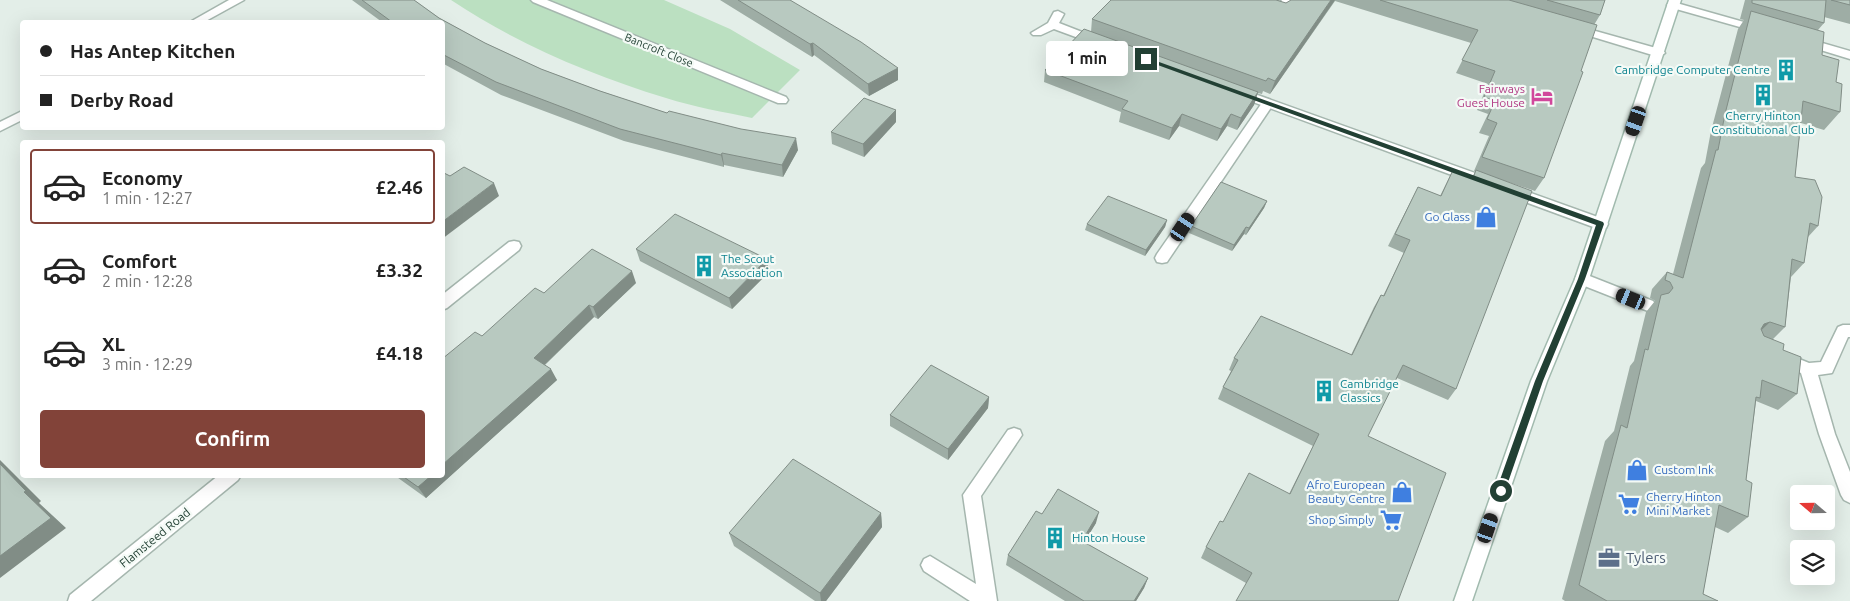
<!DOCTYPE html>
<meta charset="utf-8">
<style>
body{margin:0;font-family:Ubuntu,sans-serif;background:#f2f2f2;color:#222;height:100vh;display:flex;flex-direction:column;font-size:19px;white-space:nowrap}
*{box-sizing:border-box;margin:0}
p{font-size:16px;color:#767676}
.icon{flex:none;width:28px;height:28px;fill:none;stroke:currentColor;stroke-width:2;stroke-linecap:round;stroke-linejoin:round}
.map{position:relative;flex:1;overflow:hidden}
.panel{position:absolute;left:20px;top:140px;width:425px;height:338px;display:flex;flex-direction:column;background:#fff;border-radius:5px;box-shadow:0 5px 20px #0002}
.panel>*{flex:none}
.banner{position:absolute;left:20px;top:20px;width:425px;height:110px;border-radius:5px;box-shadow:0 5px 20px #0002;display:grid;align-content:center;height:110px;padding:0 20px;background:#fff}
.needle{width:32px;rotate:290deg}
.fabs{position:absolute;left:1790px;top:485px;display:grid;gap:10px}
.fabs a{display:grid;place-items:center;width:45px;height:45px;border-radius:5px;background:#fff;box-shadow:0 5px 20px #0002;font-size:25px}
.end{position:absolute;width:22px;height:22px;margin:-11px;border:6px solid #224034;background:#fff;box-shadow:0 0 0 2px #fff}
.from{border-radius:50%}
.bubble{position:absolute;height:35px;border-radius:5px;background:#fff;box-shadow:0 5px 20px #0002;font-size:16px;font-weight:700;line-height:35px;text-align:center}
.car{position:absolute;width:15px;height:30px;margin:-15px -8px;border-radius:6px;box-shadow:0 0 4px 1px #0007;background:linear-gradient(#222 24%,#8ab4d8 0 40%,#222 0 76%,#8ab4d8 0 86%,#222 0)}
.banner b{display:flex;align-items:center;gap:18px;height:48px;font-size:19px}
.banner b+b{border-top:1px solid #e0e0e0}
.banner i{width:12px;height:12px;background:#222}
ul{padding:9px 0 0;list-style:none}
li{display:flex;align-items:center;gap:15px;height:75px;margin:0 10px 8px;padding:0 10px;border:2px solid transparent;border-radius:5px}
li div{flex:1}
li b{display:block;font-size:19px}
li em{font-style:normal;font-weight:700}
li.current{border-color:#824339}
li>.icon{width:45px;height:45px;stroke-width:1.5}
.action{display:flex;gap:10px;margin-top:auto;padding:10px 20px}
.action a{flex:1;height:58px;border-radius:5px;background:#824339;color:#fff;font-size:20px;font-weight:700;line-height:58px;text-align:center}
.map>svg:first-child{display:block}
.green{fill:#bbe0c1}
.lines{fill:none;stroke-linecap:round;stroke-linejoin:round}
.lane-casing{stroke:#a5b6ae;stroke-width:3}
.street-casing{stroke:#a5b6ae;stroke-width:3}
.secondary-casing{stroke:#a1baae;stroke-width:3}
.lane{fill:#fff;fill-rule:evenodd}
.street{fill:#fff;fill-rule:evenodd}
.secondary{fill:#fff;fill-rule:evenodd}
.wall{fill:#9eada5}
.shaded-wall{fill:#818d86}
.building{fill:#b8c9c0;stroke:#818d86}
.route{fill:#224034}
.labels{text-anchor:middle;stroke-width:4.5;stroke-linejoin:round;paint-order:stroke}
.far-street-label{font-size:11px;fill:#224034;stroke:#f4faf6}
.culture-label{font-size:12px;fill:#0d838f;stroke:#f4faf6;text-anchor:start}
.hotel-label{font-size:12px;fill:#b23c85;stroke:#f4faf6;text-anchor:end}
.shop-label{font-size:12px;fill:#366cbe;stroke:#f4faf6;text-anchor:end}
.street-label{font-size:12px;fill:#224034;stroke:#f4faf6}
.near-service-label{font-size:15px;fill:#4e5e75;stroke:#f4faf6;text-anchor:start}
</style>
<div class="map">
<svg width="1850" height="601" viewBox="0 0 1850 601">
<rect width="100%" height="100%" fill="#e3eee8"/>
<path class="green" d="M451,0h213l66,29 70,41 -48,48c-28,-6 -58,-11 -86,-20 -75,-23 -149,-54 -215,-98z"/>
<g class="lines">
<g class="lane-casing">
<g id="lane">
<path d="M1240,0h18l20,6 4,-6h12l-9,13 -4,1 -39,-12z"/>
<path d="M1673,2l92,26 2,2 -6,3 -92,-26 -2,-2 2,-2z"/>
<path d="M1574,25l89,25 2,3 -6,4 -89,-27 -2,-2 2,-2z"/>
<path d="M1805,38l45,13v8l-49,-15 -2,-2 2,-2z"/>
<path d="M1268,99l6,4 -107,159 -5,1 -5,-1 -2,-4 2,-4 107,-154z"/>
<path d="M1582,273l71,28 3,4 -3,4 -5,2 -71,-28 -2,-4 2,-4z"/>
<path d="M1843,325h7v12h-2l-16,36 -14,2 17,59 15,38v31l-6,-3 -3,-5 -22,-61 -18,-61 -25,-11 -2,-4 2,-4 6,-2 27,11 12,-1 17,-35z"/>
<path d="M1014,428l6,2 2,5 -41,61 16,105h-27l-46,-30 -3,-6 3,-6 6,-3 46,28 -13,-89 45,-65z"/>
</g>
</g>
<g class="street-casing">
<g id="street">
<path d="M229,0h15l-40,22h-14z"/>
<path d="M531,0h16l239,97 2,3 -2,3h-8l-245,-101z"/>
<path d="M1058,11l6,3 -5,9 41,16 2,2 -2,2h-8l-38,-14 -13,6h-8l-2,-2 17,-10 6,-11z"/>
<path d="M1238,88l368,132 2,4 -2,4h-10l-362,-133 -2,-3z"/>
<path d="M22,111v9l-22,11v-9z"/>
<path d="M514,241l5,1 2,4 -2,4 -72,58 -5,2v-15l67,-53z"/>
<path d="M219,475h22l-3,5 -147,121h-23l2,-6z"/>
</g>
</g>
<g class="secondary-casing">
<path id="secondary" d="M1669,0h12l-92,279 -42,102 -75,220h-18l77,-220 44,-102z"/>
</g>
<use href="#lane" class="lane"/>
<use href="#street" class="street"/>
<use href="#secondary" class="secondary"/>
</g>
<g class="wall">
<path d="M352,0h62l25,18 46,25 56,26 59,22 67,22 131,37 -15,27 -59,-12v2l-100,-26 -123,-46 -59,-32v-41h-60z"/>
<path d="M720,0h70l108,80 -29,16 -55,-41 -2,2z"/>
<path d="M1111,0h169l-1,1 7,2 5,-3h314l-5,15 -6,10 -50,153 -9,13 -30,-10 -49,208 -8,11 -51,-22 -151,205 -45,-25 5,-11 17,-25 66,-28 24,-48 -95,-47 5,-12 8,-16 -2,-1 5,-12 117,-3 23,-48 7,-12 2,1 21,-43 -16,-7 30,-59 22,9 13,-26 19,7 4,-6h-2l15,-35 -10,-3 9,-19 -11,-4 11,-26 -32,-11 15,-30 -136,-42 -65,93 -7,-3 -1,3 -4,-1 -4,12 -17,25 -10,-4 -10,15 -38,-15 -10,14 -50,-18 2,-10 -77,-30 1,-12 46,-38 1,-13z"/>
<path d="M1745,0h105v24l-26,-7v6l-6,7 4,25 14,27 4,30 -16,18 -23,-7 -6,54 23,49 -10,11 -4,26 -13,14 -6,50 -12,12 10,11 14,44 -19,16 -22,-9 -10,79 2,37 -20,16 -13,-6 -12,67 15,7h-153l-3,-2 43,-158 9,-10 16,-65 4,-5 12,-49 9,-11 -1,-1 -4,-2 2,-9 15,-17 6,2 28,-106 4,-5 6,-32 27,-102 6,-9 -4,-1z"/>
<path d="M896,122l-32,35 -32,-13 -1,-12z"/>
<path d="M1267,201l-3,7 -18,27 -2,-1 -12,17 -43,-18 2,-7z"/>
<path d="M1167,220l-2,7 -20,29 -60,-26 2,-6z"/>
<path d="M636,249l133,23 -37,37 -92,-48z"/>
<path d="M636,283l-38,36 -4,-2 -49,48 12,15 -131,118 -32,-23h48l40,-139 62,-43z"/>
<path d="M989,397l-1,11 -40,52 -58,-34v-11z"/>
<path d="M881,513l1,14 -56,74h-11l-81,-55 -5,-13z"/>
<path d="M1042,514l54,9 -12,19 64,36 -4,10 -8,13h-71l-59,-36 2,-10z"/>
</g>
<g class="shaded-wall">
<path d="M1331,0h4l-65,94 5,-13z"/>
<path d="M813,43l1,12 -2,2 -2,-13z"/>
<path d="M898,68v12l-29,16 -1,-12z"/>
<path d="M1258,92l-4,13 -17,25 4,-12z"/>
<path d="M896,110v12l-32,35 -1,-13z"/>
<path d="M1182,114l-3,12 -10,14 3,-12z"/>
<path d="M1231,114l-4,12 -10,15 4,-12z"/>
<path d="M796,138l2,12 -15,27 -1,-12z"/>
<path d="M722,153l2,12v2l-3,-12z"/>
<path d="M494,183l5,13 -57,43v-17z"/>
<path d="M1267,201l-3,7 -18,27 3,-7z"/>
<path d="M1167,220l-2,7 -20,29 1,-6z"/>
<path d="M1246,227l-2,7 -12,17 2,-6z"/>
<path d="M767,259l2,13 -37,37 -3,-11z"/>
<path d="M632,271l4,12 -38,36 -5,-12z"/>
<path d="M589,305l5,12 -55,53 -5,-12z"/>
<path d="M1770,322l-18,17 12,-15z"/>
<path d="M551,369l6,11 -131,118 -8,-11 14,-12h10v-10z"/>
<path d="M989,397l-1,11 -40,52v-11z"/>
<path d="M0,460l41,41 -2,2 27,25 -66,50v-22l24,-64 -24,-28z"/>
<path d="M1099,512l-3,11 -17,28 3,-10z"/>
<path d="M881,513l1,14 -56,74h-5l-1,-8z"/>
<path d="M1148,578l-4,10 -8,13h-2z"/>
</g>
<g class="building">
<path d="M362,0h52l25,18 46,25 56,26 59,22 67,22 2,-2 72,18 55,9 -14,27 -60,-12 -1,2 -101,-26 -124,-47 -54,-28v-32h-50z"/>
<path d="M738,0h52l71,42 37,26 -30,16 -55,-41 -3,1z"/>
<path d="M1111,0h165l10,3 5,-3h40l-56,81 -7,-3 -2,3 -174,-62z"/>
<path d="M1380,0h129l88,25 -16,46 2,1 -39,106 -62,-21 15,-34 -10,-4 8,-18 -11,-4 11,-26 -33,-11 16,-30z"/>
<path d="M1547,0h58l-5,15z"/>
<path d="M1752,0h74l-2,23 -72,-20z"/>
<path d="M1831,0h19v5z"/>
<path d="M1751,11l73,21 -2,23 17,5 -3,22 6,2 -2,28 -37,-11 -8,76 20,3 7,17 -4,29 -8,-3 -6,40 -12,-4 -7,68 -15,-5 -6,2 -3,5 3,7 20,8 -1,6 18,7 -4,37 -35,-14 -2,18 -4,-1 -10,83 6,3 -4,34 -29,-12 -16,89 15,7h-111l-28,-16 42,-160 6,3 18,-79 3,1 13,-55 8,-2 4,-5 -3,-6 -5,-2 2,-8 16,6 33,-128h2l7,-36z"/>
<path d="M1084,29l174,63 -17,26 -10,-4 -10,15 -39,-15 -10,14 -50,-19 6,-8 -83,-31z"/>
<path d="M864,98l32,12 -33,34 -32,-12z"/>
<path d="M464,167l30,16 -52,39v-50l8,4z"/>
<path d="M1453,170l20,8 3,-8 56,21 -76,198 -53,-24 -35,71 78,37 -48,128h-162l16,-28 -46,-26 14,-26 3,1 26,-49 41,21 29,-60 -96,-47 15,-27 -4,-2 27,-42 91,39 29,-60 3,1 26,-56 -15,-6 23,-47 23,9z"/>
<path d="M1221,182l46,19 -18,27 -3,-1 -12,18 -43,-19z"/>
<path d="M1108,196l59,24 -21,30 -59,-26z"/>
<path d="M675,214l92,45 -38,39 -93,-49z"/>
<path d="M592,249l40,22 -39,36 -4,-2 -55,53 17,11 -109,96v-106l33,-27 7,4 53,-48 9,5z"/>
<path d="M931,365l58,32 -41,52 -58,-34z"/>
<path d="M793,459l88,54 -61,80 -91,-60z"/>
<path d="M0,464l26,27 -2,1 27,26 -51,38z"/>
<path d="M401,475h31l-14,12z"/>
<path d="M1058,489l41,23 -17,29 66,37 -14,23h-50l-76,-46 28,-44 6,3z"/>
</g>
<path class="route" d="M1144,58h4l455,164 1,2 -19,55 -42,102 -39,113h-6l-2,-3 39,-110 43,-102 18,-54 -452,-165z"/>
<defs>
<g id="building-bare" transform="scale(1.725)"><path d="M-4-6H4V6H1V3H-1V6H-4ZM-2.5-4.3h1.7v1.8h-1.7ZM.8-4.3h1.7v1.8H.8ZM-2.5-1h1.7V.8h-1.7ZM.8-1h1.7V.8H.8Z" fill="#0f9aa8" stroke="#f4faf6" stroke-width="2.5" paint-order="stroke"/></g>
<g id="hotel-bare" transform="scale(1.725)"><path d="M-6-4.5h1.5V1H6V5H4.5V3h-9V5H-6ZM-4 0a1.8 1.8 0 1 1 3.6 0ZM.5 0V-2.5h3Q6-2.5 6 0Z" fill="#d1479c" stroke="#f4faf6" stroke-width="2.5" paint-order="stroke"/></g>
<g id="shop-bare" transform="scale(1.725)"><path d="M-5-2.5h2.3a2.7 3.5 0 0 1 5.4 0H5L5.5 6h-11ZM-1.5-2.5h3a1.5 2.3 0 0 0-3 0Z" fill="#3f7fe0" stroke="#f4faf6" stroke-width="2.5" paint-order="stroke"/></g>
<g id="supermarket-bare" transform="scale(1.725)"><path d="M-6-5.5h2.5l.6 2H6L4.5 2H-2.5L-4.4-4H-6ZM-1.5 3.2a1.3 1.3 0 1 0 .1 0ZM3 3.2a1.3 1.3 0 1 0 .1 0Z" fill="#3f7fe0" stroke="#f4faf6" stroke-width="2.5" paint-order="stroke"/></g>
<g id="office-bare" transform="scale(1.725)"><path d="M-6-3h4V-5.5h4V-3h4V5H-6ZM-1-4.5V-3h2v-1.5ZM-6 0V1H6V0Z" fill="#5c6f8a" stroke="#f4faf6" stroke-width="2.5" paint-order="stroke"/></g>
</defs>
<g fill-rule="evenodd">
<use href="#building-bare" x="1786" y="70"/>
<use href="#building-bare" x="1763" y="95"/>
<use href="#hotel-bare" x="1542" y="96"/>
<use href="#shop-bare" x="1486" y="217"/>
<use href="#building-bare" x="704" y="266"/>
<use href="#building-bare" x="1324" y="391"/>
<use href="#shop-bare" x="1637" y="470"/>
<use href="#shop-bare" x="1402" y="492"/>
<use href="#supermarket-bare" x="1629" y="504"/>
<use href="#supermarket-bare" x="1391" y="520"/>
<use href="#building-bare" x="1055" y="538"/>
<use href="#office-bare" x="1609" y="558"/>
</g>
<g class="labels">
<g class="far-street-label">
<text transform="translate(659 50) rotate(22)" y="4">Bancroft Close</text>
</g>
<g class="culture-label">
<text x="1770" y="74" text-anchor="end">Cambridge Computer Centre</text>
<text x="1763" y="120" text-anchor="middle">Cherry Hinton<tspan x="1763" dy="14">Constitutional Club</tspan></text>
<text x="721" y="263">The Scout<tspan x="721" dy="14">Association</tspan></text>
<text x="1340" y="388">Cambridge<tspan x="1340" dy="14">Classics</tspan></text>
<text x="1072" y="542">Hinton House</text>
</g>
<g class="hotel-label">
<text x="1525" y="93">Fairways<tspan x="1525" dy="14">Guest House</tspan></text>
</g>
<g class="shop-label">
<text x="1470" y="221">Go Glass</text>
<text x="1654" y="474" text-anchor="start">Custom Ink</text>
<text x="1385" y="489">Afro European<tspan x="1385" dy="14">Beauty Centre</tspan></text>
<text x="1646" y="501" text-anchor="start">Cherry Hinton<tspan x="1646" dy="14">Mini Market</tspan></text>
<text x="1374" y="524">Shop Simply</text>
</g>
<g class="street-label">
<text transform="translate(155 538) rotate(-39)" y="4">Flamsteed Road</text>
</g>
<g class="near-service-label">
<text x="1626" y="563">Tylers</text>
</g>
</g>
</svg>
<div class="fabs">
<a><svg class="needle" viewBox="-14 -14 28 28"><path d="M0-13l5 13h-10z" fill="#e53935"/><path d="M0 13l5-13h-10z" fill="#767676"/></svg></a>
<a><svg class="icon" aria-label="layers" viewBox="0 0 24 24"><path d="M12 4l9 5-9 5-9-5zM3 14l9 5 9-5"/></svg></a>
</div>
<i class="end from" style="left:1501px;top:491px"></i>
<i class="end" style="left:1146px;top:59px"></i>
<div class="bubble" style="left:1046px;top:41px;width:82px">1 min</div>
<i class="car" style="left:1636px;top:121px;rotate:199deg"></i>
<i class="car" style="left:1183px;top:227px;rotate:34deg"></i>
<i class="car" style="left:1631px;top:299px;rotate:292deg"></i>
<i class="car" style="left:1488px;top:528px;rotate:19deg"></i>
<div class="banner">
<b><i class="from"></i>Has Antep Kitchen</b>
<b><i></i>Derby Road</b>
</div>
<section class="panel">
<ul>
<li class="current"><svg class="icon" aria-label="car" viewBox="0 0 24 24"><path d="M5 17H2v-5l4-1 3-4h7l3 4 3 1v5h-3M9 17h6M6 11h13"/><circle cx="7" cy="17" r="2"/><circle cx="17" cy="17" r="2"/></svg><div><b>Economy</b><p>1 min · 12:27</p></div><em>£2.46</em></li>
<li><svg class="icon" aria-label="car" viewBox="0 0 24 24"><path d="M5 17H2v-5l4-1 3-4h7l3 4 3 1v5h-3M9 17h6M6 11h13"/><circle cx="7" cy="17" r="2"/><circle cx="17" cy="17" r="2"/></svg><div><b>Comfort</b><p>2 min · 12:28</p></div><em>£3.32</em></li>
<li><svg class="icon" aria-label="car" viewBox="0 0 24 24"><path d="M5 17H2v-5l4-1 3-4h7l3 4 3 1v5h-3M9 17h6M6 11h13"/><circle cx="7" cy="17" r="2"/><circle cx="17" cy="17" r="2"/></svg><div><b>XL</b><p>3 min · 12:29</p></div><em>£4.18</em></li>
</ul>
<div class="action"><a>Confirm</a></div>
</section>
</div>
